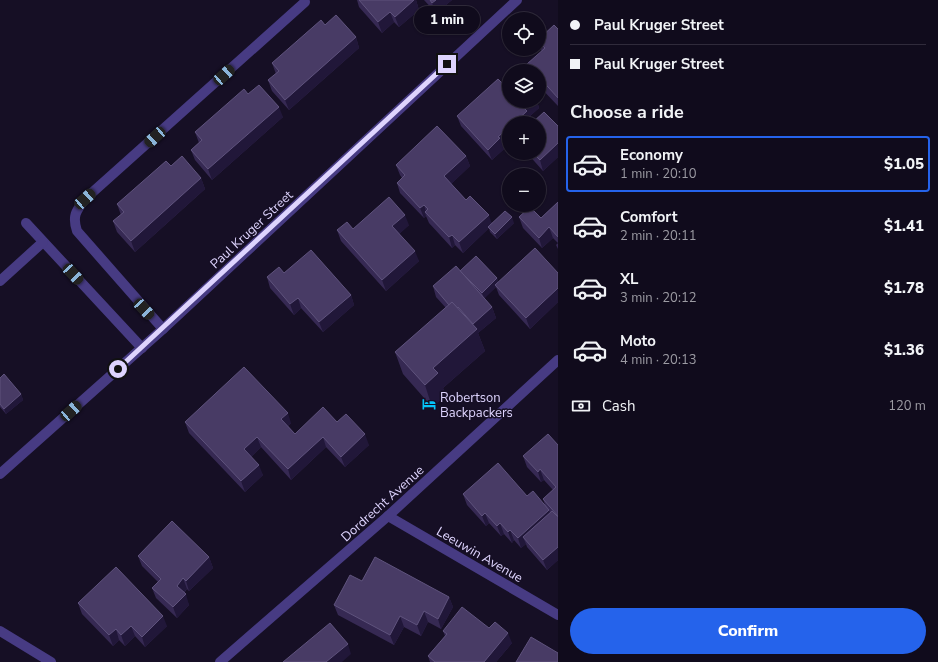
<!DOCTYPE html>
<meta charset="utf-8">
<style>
body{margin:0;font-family:"Nunito Sans",sans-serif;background:#1e1929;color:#f1f3f6;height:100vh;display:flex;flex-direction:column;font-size:15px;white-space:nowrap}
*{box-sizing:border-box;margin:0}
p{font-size:13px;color:#9c9ba3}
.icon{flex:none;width:22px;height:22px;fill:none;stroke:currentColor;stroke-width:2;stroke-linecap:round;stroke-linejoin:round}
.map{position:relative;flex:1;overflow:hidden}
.details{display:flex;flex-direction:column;background:#100b1c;width:380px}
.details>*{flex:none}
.banner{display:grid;align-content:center;height:88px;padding:0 12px;background:#100b1c}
.buttons{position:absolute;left:502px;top:12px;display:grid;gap:8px}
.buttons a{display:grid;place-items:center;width:44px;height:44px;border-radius:50%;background:#100b1c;box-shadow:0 1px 3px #0004,0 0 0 1px #302b3b;font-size:20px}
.end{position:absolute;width:18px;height:18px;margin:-9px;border:5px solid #ded4fe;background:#111;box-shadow:0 0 0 2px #111}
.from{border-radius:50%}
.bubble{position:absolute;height:28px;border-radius:14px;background:#100b1c;box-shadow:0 1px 3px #0004,0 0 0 1px #302b3b;font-size:13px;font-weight:800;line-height:28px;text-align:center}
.car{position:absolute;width:12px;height:24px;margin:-12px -6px;border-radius:5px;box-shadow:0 0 3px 1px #0007;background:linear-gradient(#222 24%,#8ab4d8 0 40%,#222 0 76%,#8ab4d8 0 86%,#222 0)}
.banner b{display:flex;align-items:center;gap:14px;height:38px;font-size:15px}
.banner b+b{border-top:1px solid #302b3b}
.banner i{width:10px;height:10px;background:#f1f3f6}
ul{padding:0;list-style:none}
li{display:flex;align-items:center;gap:12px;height:56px;margin:0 8px 6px;padding:0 4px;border:2px solid transparent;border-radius:4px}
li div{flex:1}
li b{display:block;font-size:15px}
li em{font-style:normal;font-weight:800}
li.current{border-color:#2563eb}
li>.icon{width:36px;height:36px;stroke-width:1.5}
h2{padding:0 12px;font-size:18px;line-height:48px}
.pay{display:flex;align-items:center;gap:10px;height:44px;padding:0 12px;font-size:15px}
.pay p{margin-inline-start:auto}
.primary-button{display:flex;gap:8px;margin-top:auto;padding:8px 12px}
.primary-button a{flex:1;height:46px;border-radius:24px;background:#2563eb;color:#fff;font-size:16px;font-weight:800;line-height:46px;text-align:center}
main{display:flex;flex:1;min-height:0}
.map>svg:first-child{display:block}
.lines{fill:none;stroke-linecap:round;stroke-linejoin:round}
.minor{stroke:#473b83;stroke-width:10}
.wall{fill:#362953}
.shaded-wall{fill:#211739}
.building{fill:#483b65;stroke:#5f537d}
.route{stroke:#ded4fe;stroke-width:5}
.labels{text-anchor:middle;stroke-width:3;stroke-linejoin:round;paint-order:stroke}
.street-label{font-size:13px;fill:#ded4fe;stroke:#160f25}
.poi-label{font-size:13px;fill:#ded4fe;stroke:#160f25;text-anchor:start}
</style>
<main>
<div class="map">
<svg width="558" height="662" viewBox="0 0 558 662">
<rect width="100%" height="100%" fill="#160f25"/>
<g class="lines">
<g class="minor">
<path d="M26,223l116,125"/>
<path d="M0,281l43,-39"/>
<path d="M163,329l-86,-98c-5,-15 -1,-20 8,-32l220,-197"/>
<path d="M0,474l163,-145 354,-329"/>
<path d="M388,516l170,99"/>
<path d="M0,631l51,31"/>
<path d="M220,662l168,-146 170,-156"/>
</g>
</g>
<g class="wall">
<path d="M357,0h59l3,10 -20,17 -5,-5 -12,11 -23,-26z"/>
<path d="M424,0h28l-16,13z"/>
<path d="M325,25l31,12 3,11 -70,62 -17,-19 -4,-11 8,-6 -4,-11z"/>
<path d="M558,29v77l-19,-20v-15h-9l-3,-7 15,-12 -3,-7v-6z"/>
<path d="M248,94l35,23 -71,63 -17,-20 -4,-10 8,-7 -4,-11z"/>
<path d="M509,101h28l2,7 -10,9 2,5 -2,1h-20v18l-6,5 1,3 -12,11 -31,-34 -4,-10z"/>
<path d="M558,126v31l-15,14 -16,-18h12z"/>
<path d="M466,156l4,10 -19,18 15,16 26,23h22l-17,16 -7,-7 -1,-4 -26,25 -8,-8 -3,3 -23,-25 -3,-7 -2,2 -24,-25 -3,-10 5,-5 -2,-3 -4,-10z"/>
<path d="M171,166l30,12 4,11 -70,63 -18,-20 -4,-11 8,-6 -4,-11z"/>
<path d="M558,202v47l-2,-4 2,-2 -5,-5 -11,10 -19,-20 -4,-11 22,1z"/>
<path d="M409,225l-10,9 20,27 -33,30 -45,-50 -4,-11z"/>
<path d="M460,271l37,7 1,4 60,-9v29l-28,27 -31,-34 -3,-8 -12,11 8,9 4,11 -18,15 7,18 -42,37 3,7 -14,12 -29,-33 -8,-22 51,-44 -10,-11 -3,-11z"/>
<path d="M284,273l67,22 3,10 -31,27 -22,-24 -7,7 -24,-27 -3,-11z"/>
<path d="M0,378l21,16 2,6 -17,14 -6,-7z"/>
<path d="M185,422l106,1 -3,3 7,8 42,-12 32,23 -24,22 -19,-20 -35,33 -30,-33 -10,10 12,18 -18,17 -56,-59z"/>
<path d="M558,445v115l-11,10 -20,-23 -1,-3 -5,4 -7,-8 -2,3 -8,-9 -3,2 -12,-13 -3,3 -19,-21 -4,-11 64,2 18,9 -2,-6 10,-9 -9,-10 -3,2 -14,-15 -4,-11z"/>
<path d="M138,556l71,1 4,11 -24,23 -2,-2 -3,4 5,12 -12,13 -21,-20 -4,-10 6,-6 -16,-16z"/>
<path d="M362,581l87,16 4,10 -12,22 -13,-7 -7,14 -17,-9 -10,18 -56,-30 -4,-10z"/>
<path d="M78,603l89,23 -22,21 -10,-11 -10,10 -6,-6 -6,6 -31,-32z"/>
<path d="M489,628l23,15 -16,19h-66l-2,-6 17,-20 -2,-5z"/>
</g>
<g class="shaded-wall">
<path d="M414,0h2l3,10 -20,17 -4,-10z"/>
<path d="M436,0h16l-16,13 -4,-10z"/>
<path d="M390,12l4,10 -12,11 -4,-11z"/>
<path d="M356,37l3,11 -70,62 -4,-10z"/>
<path d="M532,101h5l2,7 -10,9 2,5 -2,1h-15l10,-15z"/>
<path d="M279,107l4,10 -71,63 -4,-11z"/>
<path d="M509,127v14l-6,5 1,3 -12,11 -4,-10 10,-13z"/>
<path d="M558,143v14l-15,14 -3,-11z"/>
<path d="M466,156l4,10 -22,21 -4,-11z"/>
<path d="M201,178l4,11 -70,63 -4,-11z"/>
<path d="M424,205l3,10 -2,-3 1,4 -2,2 -4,-10z"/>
<path d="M405,215l4,10 -13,12 -4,-11z"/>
<path d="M489,215l3,10 -4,2 1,1 -26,25 -4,-11z"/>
<path d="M512,217l2,6 -17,16 -2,-5z"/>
<path d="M549,227l4,11 -11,10 -3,-10z"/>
<path d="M452,235l3,10 -3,3 -3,-11z"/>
<path d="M415,251l4,10 -33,30 -4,-11z"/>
<path d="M497,278l2,6 -4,1 1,2 -12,12 -2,-6z"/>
<path d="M558,288v14l-28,27 -4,-11z"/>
<path d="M351,295l3,10 -31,27 -4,-10z"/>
<path d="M298,298l3,10 -7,7 -4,-11z"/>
<path d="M492,307l4,11 -18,15 7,18 -42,37 3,7 -14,12 -7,-22 8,-17 42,-38 -2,-6z"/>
<path d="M21,394l2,6 -17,14 -2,-5z"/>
<path d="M288,413l3,10 -6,6 -4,-10z"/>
<path d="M365,434l4,11 -24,22 -4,-10z"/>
<path d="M257,437l4,10 -13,13 -4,-11z"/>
<path d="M323,437l3,10 -35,33 -3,-11z"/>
<path d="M259,465l4,10 -18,17 -4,-11z"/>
<path d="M540,469l4,11 -3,2 -3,-10z"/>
<path d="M549,510l4,10 -30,17 3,7 -5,4 -3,-10z"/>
<path d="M485,513l4,10 -3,3 -4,-10z"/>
<path d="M500,523l4,11 -3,2 -4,-10z"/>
<path d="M510,530l4,10 -2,3 -4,-11z"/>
<path d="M558,547v13l-11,10 -4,-10z"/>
<path d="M209,557l4,11 -24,23 -3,-10z"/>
<path d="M183,578l4,11 -7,7 -3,-10z"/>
<path d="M186,594l3,11 -12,13 -4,-11z"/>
<path d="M449,597l4,10 -12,22 -3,-10z"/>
<path d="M424,611l4,11 -7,14 -4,-11z"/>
<path d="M163,616l4,10 -22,21 -3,-10z"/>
<path d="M400,616l4,11 -10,18 -4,-10z"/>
<path d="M131,626l4,10 -10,10 -4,-11z"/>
<path d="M116,629l3,11 -6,6 -4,-11z"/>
<path d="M508,633l4,10 -16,19h-12z"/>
<path d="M348,644l3,10 -9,8h-16z"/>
</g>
<g class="building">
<path d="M359,0h55l-19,17 -5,-5 -12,10z"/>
<path d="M430,0h6l-4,3z"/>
<path d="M336,15l20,22 -71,63 -17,-20 11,-9 -7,-8 49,-43 4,5z"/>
<path d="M554,25l4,4v69l-19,-21v-6h-5l-7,-7 18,-16 -6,-6v-3z"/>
<path d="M509,77v24h23l-8,7 3,3 -13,12h-5v4l-11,10 2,1 -12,12 -31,-34 41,-37 4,4z"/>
<path d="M259,85l20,22 -71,62 -17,-19 11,-10 -7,-8 49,-43 4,5z"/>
<path d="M544,112l14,14v17l-18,17 -7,-7h6v-30h-7z"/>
<path d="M437,126l29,30 -22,20 22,24 4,-4 19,19 -30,27 -7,-7 -3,2 -24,-25 3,-3 -4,-4 -4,3 -23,-25 8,-8 -9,-10z"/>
<path d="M182,156l19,22 -70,63 -18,-20 11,-9 -7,-8 49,-43 5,5z"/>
<path d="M389,197l16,18 -13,11 23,25 -33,29 -45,-50 10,-8 6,7z"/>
<path d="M558,202v35l-9,-10 -10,11 -20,-21 11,-10 11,11z"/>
<path d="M505,211l7,6 -17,17 -7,-7z"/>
<path d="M535,248l23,25v15l-32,30 -31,-33z"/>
<path d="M311,250l40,45 -32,27 -21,-24 -8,6 -23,-27 12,-10 5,6z"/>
<path d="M476,256l21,22 -15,15 -22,-22z"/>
<path d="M456,266l36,41 -19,17 -15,-17 -1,1 -5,-6 -3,3 -16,-19z"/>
<path d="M452,302l25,27 -44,39 5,5 -13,12 -30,-33z"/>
<path d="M244,367l44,46 -7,6 14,15 28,-27 14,15 9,-8 19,20 -24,23 -18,-20 -35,32 -31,-32 -13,12 15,16 -18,16 -56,-59z"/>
<path d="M4,374l17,20 -17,15 -4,-5v-26z"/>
<path d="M548,434l10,11v71l-15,-17 13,-12 -16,-18 -2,3 -15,-16z"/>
<path d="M498,463l29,33 6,-5 16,19 -31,28 -8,-8 -2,2 -8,-9 -3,3 -12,-13 -3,3 -19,-22z"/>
<path d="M552,511l6,6v30l-15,13 -20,-23z"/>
<path d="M172,521l37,36 -23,24 -3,-3 -6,8 9,8 -13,13 -21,-19 9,-9 -23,-23z"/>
<path d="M375,557l74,40 -11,22 -14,-8 -7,14 -17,-9 -10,19 -56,-30 16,-30 12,6z"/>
<path d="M116,567l47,49 -21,21 -11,-11 -10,9 -5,-6 -7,6 -31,-32z"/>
<path d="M462,607l27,21 6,-6 13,11 -24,29h-49l-7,-6 19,-22 -4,-3z"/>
<path d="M330,623l18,21 -22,18h-43z"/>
<path d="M531,637l27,16v9h-42z"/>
</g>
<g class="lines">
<path class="route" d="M118,369l329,-305"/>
</g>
<defs>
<g id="hotel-bare" transform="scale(1.08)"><path d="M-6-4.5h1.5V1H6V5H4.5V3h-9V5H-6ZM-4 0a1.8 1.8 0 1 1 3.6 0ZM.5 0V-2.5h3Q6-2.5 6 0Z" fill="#05c4f9" stroke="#160f25" stroke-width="2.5" paint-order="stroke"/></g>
</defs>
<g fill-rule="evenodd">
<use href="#hotel-bare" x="429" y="404"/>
</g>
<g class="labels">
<g class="street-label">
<text transform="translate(251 229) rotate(-43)" y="5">Paul Kruger Street</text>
<text transform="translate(382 503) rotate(-42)" y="5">Dordrecht Avenue</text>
<text transform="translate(480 554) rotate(30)" y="5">Leeuwin Avenue</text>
</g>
<g class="poi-label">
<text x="440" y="402">Robertson<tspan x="440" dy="15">Backpackers</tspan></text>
</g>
</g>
</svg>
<div class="buttons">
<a><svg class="icon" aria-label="locate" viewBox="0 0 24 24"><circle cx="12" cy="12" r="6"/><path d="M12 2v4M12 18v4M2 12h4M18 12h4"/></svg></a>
<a><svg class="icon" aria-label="layers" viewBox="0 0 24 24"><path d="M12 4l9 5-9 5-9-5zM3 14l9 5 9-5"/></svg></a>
<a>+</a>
<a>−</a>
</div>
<i class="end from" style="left:118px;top:369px"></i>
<i class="end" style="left:447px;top:64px"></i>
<div class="bubble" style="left:414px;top:6px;width:66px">1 min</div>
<i class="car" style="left:224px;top:75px;rotate:48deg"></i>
<i class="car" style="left:155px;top:137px;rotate:228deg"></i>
<i class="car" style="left:85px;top:199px;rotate:48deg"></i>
<i class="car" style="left:73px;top:274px;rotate:137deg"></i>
<i class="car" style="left:144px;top:309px;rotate:137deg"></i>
<i class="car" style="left:71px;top:411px;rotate:48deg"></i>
</div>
<section class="details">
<div class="banner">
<b><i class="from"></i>Paul Kruger Street</b>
<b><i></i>Paul Kruger Street</b>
</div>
<h2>Choose a ride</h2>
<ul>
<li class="current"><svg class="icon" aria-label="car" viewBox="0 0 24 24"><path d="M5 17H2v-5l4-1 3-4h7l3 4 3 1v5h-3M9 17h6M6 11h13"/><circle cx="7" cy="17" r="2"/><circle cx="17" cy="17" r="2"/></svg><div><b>Economy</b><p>1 min · 20:10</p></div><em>$1.05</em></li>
<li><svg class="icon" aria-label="car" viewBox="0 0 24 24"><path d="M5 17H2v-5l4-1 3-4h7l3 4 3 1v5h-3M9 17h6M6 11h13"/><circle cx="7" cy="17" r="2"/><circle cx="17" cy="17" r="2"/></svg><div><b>Comfort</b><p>2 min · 20:11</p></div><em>$1.41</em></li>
<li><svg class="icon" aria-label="car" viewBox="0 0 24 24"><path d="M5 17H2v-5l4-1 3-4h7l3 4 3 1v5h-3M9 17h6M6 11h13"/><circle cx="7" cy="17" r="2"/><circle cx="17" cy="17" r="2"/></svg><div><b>XL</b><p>3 min · 20:12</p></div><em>$1.78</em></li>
<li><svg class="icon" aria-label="car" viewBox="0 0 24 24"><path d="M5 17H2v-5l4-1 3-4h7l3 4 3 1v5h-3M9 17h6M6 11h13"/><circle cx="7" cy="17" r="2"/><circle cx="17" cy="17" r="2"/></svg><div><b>Moto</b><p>4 min · 20:13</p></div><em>$1.36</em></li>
</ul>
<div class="pay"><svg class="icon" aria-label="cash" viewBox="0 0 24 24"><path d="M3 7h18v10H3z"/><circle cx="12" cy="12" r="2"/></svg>Cash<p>120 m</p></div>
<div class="primary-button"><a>Confirm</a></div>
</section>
</main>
